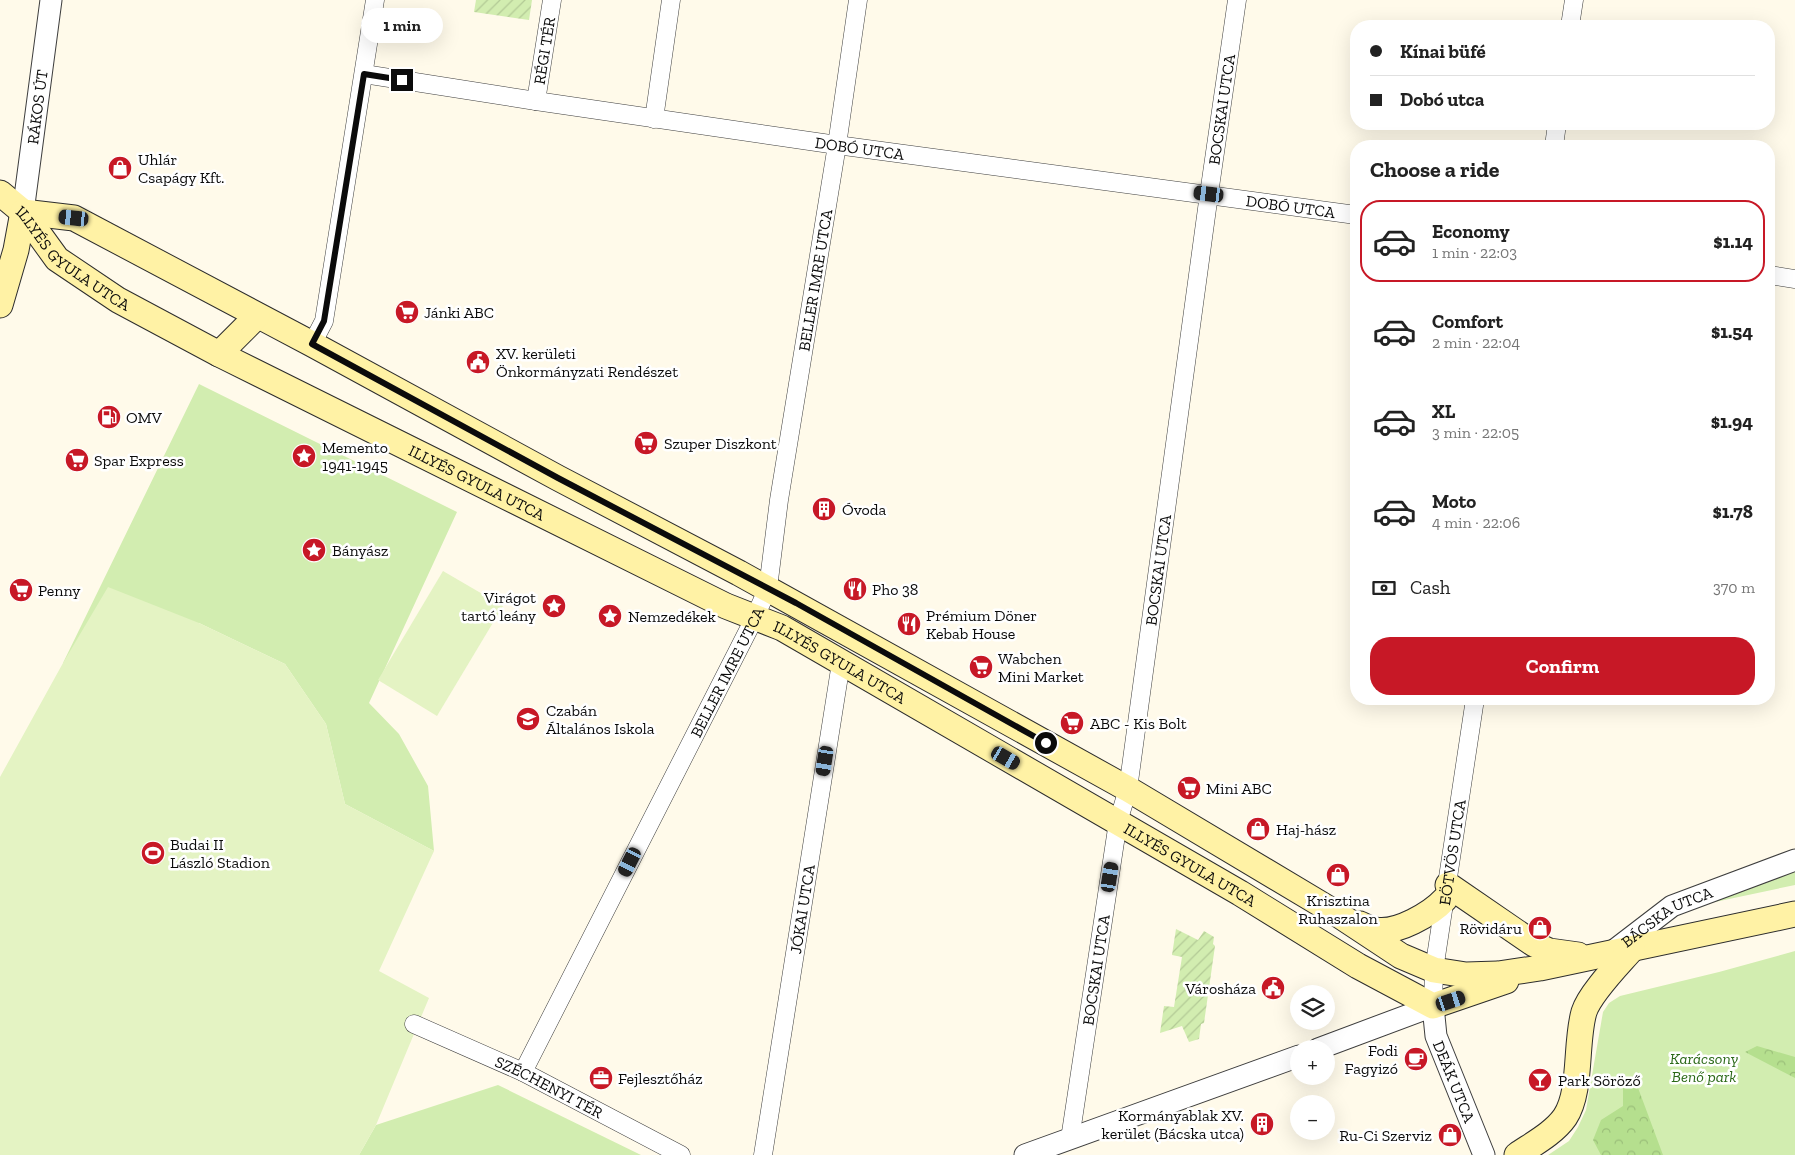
<!DOCTYPE html>
<meta charset="utf-8">
<style>
body{margin:0;font-family:"Zilla Slab",serif;background:#f6f6f6;color:#222;height:100vh;display:flex;flex-direction:column;font-size:19px;white-space:nowrap}
*{box-sizing:border-box;margin:0}
p{font-size:16px;color:#767676}
.icon{flex:none;width:28px;height:28px;fill:none;stroke:currentColor;stroke-width:2;stroke-linecap:round;stroke-linejoin:round}
.map{position:relative;flex:1;overflow:hidden}
.side{position:absolute;left:1350px;top:140px;width:425px;height:565px;display:flex;flex-direction:column;background:#fff;border-radius:20px;box-shadow:0 5px 20px #0002}
.side>*{flex:none}
.banner{position:absolute;left:1350px;top:20px;width:425px;height:110px;border-radius:20px;box-shadow:0 5px 20px #0002;display:grid;align-content:center;height:110px;padding:0 20px;background:#fff}
.buttons{position:absolute;left:1290px;top:985px;display:grid;gap:10px}
.buttons a{display:grid;place-items:center;width:45px;height:45px;border-radius:50%;background:#fff;box-shadow:0 5px 20px #0002;font-size:25px}
.end{position:absolute;width:22px;height:22px;margin:-11px;border:6px solid #0b0b0b;background:#fff;box-shadow:0 0 0 2px #fff}
.from{border-radius:50%}
.bubble{position:absolute;height:35px;border-radius:18px;background:#fff;box-shadow:0 5px 20px #0002;font-size:16px;font-weight:800;line-height:35px;text-align:center}
.car{position:absolute;width:15px;height:30px;margin:-15px -8px;border-radius:6px;box-shadow:0 0 4px 1px #0007;background:linear-gradient(#222 24%,#8ab4d8 0 40%,#222 0 76%,#8ab4d8 0 86%,#222 0)}
.banner b{display:flex;align-items:center;gap:18px;height:48px;font-size:19px}
.banner b+b{border-top:1px solid #e0e0e0}
.banner i{width:12px;height:12px;background:#222}
ul{padding:0;list-style:none}
li{display:flex;align-items:center;gap:15px;height:82px;margin:0 10px 8px;padding:0 10px;border:2px solid transparent;border-radius:20px}
li div{flex:1}
li b{display:block;font-size:19px}
li em{font-style:normal;font-weight:800}
li.current{border-color:#c71826}
li>.icon{width:45px;height:45px;stroke-width:1.5}
h2{padding:0 20px;font-size:22px;line-height:60px}
.pay{display:flex;align-items:center;gap:12px;height:55px;padding:0 20px;font-size:19px}
.pay p{margin-inline-start:auto}
.action{display:flex;gap:10px;margin-top:auto;padding:10px 20px}
.action a{flex:1;height:58px;border-radius:20px;background:#c71826;color:#fff;font-size:20px;font-weight:800;line-height:58px;text-align:center}
.map>svg:first-child{display:block}
.grass{fill:#d2edb0}
.forest{fill:url(#forest-crowns)}
.garden{fill:url(#garden-furrows)}
.pitch{fill:#e4f3c3}
.lines{fill:none;stroke-linecap:round;stroke-linejoin:round}
.minor-casing{stroke:#3e3e3e;stroke-width:19}
.tertiary-casing{stroke:#3e3e3e;stroke-width:23}
.secondary-casing{stroke:#2d2d2d;stroke-width:27}
.minor{stroke:#fff;stroke-width:18}
.tertiary{stroke:#fff;stroke-width:21}
.secondary{stroke:#fff2a5;stroke-width:25}
.route{stroke:#0b0b0b;stroke-width:6}
.labels{text-anchor:middle;stroke-width:5;stroke-linejoin:round;paint-order:stroke}
.street-label{font-size:16px;fill:#0b0b0b;stroke:#fff}
.poi-label{font-size:16px;fill:#0b0b0b;stroke:#fff;text-anchor:start}
.park-label{font-size:16px;font-style:italic;fill:#2a6817;stroke:#fff}
</style>
<div class="map">
<svg width="1795" height="1155" viewBox="0 0 1795 1155">
<defs>
<pattern id="forest-crowns" width="20" height="18" patternUnits="userSpaceOnUse" patternTransform="scale(1.25)"><rect width="20" height="18" fill="#b5df8e"/><path d="M2 6a3 3 0 1 1 6 0M12 15a3 3 0 1 1 6 0" fill="none" stroke="#9abe79"/></pattern>
<pattern id="garden-furrows" width="10" height="10" patternUnits="userSpaceOnUse" patternTransform="scale(1.25)"><rect width="10" height="10" fill="#d2edb0"/><path d="M-1 1l2-2M0 10L10 0M9 11l2-2" fill="none" stroke="#b3ca96"/></pattern>
</defs>
<rect width="100%" height="100%" fill="#fffaea"/>
<g class="grass">
<path d="M199,384l258,128 -88,191 30,31 29,52 6,65 -89,-47 -19,-80 -41,-60 -86,-41 -136,40z"/>
<path d="M1795,869v16l-99,21z"/>
<path d="M1795,951v204h-247l21,-14 9,-14 8,-17 17,-98 6,-9 11,-7 99,-24z"/>
<path d="M498,1085l143,70h-282l17,-30z"/>
</g>
<g class="forest">
<path d="M1757,1046l38,11v21l-50,-26z"/>
<path d="M1634,1077l29,78h-62l-8,-15 8,-20 22,-14v-26z"/>
</g>
<g class="garden">
<path d="M476,0h56l-3,20 -55,-8z"/>
<path d="M1176,929l22,11 6,-9 10,6 -1,7 2,2 -11,77 -3,1 -2,15 -10,3 -7,-16 -22,7 4,-27 10,1 8,-50 -10,-2z"/>
</g>
<g class="pitch">
<path d="M443,571l60,35 -66,110 -59,-36z"/>
<path d="M108,587l91,36 86,41 41,60 19,80 89,47 -55,120 50,27 -53,127 -17,30h-359v-378l63,-114z"/>
</g>
<g class="lines">
<g class="minor-casing">
<g id="minor">
<path d="M1570,26l4,-26"/>
<path id="s1" d="M364,74l172,27 301,44 519,70"/>
<path id="s2" d="M536,101l16,-101"/>
<path d="M654,119l17,-119"/>
<path d="M1554,146l3,-22"/>
<path d="M1769,275l26,4"/>
<path d="M312,344l12,-23 51,-321"/>
<path id="s3" d="M1433,1006l1,-36 41,-271"/>
<path id="s4" d="M414,1024l109,48 158,83"/>
<path id="s5" d="M523,1072l232,-455 13,-29 11,-88 58,-355 21,-145"/>
<path id="s6" d="M1070,1139l48,-317 10,-33 81,-595 28,-194"/>
<path id="s7" d="M763,1155l78,-492"/>
</g>
</g>
<g class="tertiary-casing">
<g id="tertiary">
<path id="s8" d="M23,212l28,-212"/>
<path id="s9" d="M1612,952l60,-46 123,-46"/>
<path id="s10" d="M1318,1049l115,-43 3,30 48,119"/>
<path d="M1025,1155l274,-99"/>
</g>
</g>
<g class="secondary-casing">
<g id="secondary">
<path id="s11" d="M0,193l23,19 34,47 61,41 101,54 507,252 56,22 458,265 118,73 75,40 73,-25"/>
<path d="M23,212l51,6 238,126 246,134 181,95 389,216 211,126 62,41 33,14 32,5 32,-1 42,-6 255,-54"/>
<path d="M0,305l16,-55 7,-38"/>
<path d="M219,354l38,-38"/>
<path d="M1448,885l86,59 15,7 29,4"/>
<path d="M1360,924c4,2 10,5 15,6 22,4 56,-16 70,-31"/>
<path d="M1517,1155c16,-11 37,-22 48,-38 17,-26 10,-74 19,-105 6,-19 35,-48 48,-63"/>
</g>
</g>
<use href="#minor" class="minor"/>
<use href="#tertiary" class="tertiary"/>
<use href="#secondary" class="secondary"/>
</g>
<g class="lines">
<path class="route" d="M402,80l-38,-6 -40,247 -12,23 246,134 238,125 250,140"/>
</g>
<defs>
<g id="shop-disc" transform="scale(1.25)"><circle r="9.5" fill="#c71826" stroke="#fff"/><path d="M-5-2.5h2.3a2.7 3.5 0 0 1 5.4 0H5L5.5 6h-11ZM-1.5-2.5h3a1.5 2.3 0 0 0-3 0Z" fill="#fff"/></g>
<g id="supermarket-disc" transform="scale(1.25)"><circle r="9.5" fill="#c71826" stroke="#fff"/><path d="M-6-5.5h2.5l.6 2H6L4.5 2H-2.5L-4.4-4H-6ZM-1.5 3.2a1.3 1.3 0 1 0 .1 0ZM3 3.2a1.3 1.3 0 1 0 .1 0Z" fill="#fff"/></g>
<g id="civic-disc" transform="scale(1.25)"><circle r="9.5" fill="#c71826" stroke="#fff"/><path d="M-.6-6.5H3V-4.5H.6V-3L4-1V1h2V6H-6V1h2V-1L-.6-3ZM-1.2 2.5V6h2.4V2.5Z" fill="#fff"/></g>
<g id="fuel-disc" transform="scale(1.25)"><circle r="9.5" fill="#c71826" stroke="#fff"/><path d="M-5.5-6h7V0h2V4h1.3V-2.5L3-4.5l.8-.8L6-3V5H2.5V1h-1V6h-7ZM-4.2-4.7v3.2H.2V-4.7Z" fill="#fff"/></g>
<g id="sight-disc" transform="scale(1.25)"><circle r="9.5" fill="#c71826" stroke="#fff"/><path d="M0-6L1.8-2.2L6-1.7L2.9 1.2L3.7 5.4L0 3.3L-3.7 5.4L-2.9 1.2L-6-1.7L-1.8-2.2Z" fill="#fff"/></g>
<g id="building-disc" transform="scale(1.25)"><circle r="9.5" fill="#c71826" stroke="#fff"/><path d="M-4-6H4V6H1V3H-1V6H-4ZM-2.5-4.3h1.7v1.8h-1.7ZM.8-4.3h1.7v1.8H.8ZM-2.5-1h1.7V.8h-1.7ZM.8-1h1.7V.8H.8Z" fill="#fff"/></g>
<g id="restaurant-disc" transform="scale(1.25)"><circle r="9.5" fill="#c71826" stroke="#fff"/><path d="M-5-6h1v4h1v-4h1v4h1v-4h1v5L-1.5 .5V6h-2V.5L-5-1ZM5-6V6H3V1.5H1.5Q1.5-4 5-6Z" fill="#fff"/></g>
<g id="school-disc" transform="scale(1.25)"><circle r="9.5" fill="#c71826" stroke="#fff"/><path d="M0-5L7-2L0 1L-7-2ZM-4 1L0 2.5L4 1V4Q0 6-4 4Z" fill="#fff"/></g>
<g id="stadium-disc" transform="scale(1.25)"><circle r="9.5" fill="#c71826" stroke="#fff"/><path d="M0-5a6.5 5 0 1 0 0 10a6.5 5 0 1 0 0-10ZM-3.5-1.8h7v3.6h-7Z" fill="#fff"/></g>
<g id="cafe-disc" transform="scale(1.25)"><circle r="9.5" fill="#c71826" stroke="#fff"/><path d="M-5.5-4.5H6V0H3Q3 3.5 0 3.5H-2.5Q-5.5 3.5-5.5 0ZM3-3.2v2h1.7v-2ZM-6 4.5H4V6H-6Z" fill="#fff"/></g>
<g id="office-disc" transform="scale(1.25)"><circle r="9.5" fill="#c71826" stroke="#fff"/><path d="M-6-3h4V-5.5h4V-3h4V5H-6ZM-1-4.5V-3h2v-1.5ZM-6 0V1H6V0Z" fill="#fff"/></g>
<g id="bar-disc" transform="scale(1.25)"><circle r="9.5" fill="#c71826" stroke="#fff"/><path d="M-6-5H6L.8 .8V4.5H3.5V6h-7V4.5H-.8V.8Z" fill="#fff"/></g>
</defs>
<g fill-rule="evenodd">
<use href="#shop-disc" x="120" y="168"/>
<use href="#supermarket-disc" x="407" y="312"/>
<use href="#civic-disc" x="478" y="362"/>
<use href="#fuel-disc" x="109" y="417"/>
<use href="#supermarket-disc" x="646" y="443"/>
<use href="#sight-disc" x="304" y="456"/>
<use href="#supermarket-disc" x="77" y="460"/>
<use href="#building-disc" x="824" y="509"/>
<use href="#sight-disc" x="314" y="550"/>
<use href="#restaurant-disc" x="855" y="589"/>
<use href="#supermarket-disc" x="21" y="590"/>
<use href="#sight-disc" x="554" y="606"/>
<use href="#sight-disc" x="610" y="616"/>
<use href="#restaurant-disc" x="909" y="624"/>
<use href="#supermarket-disc" x="981" y="667"/>
<use href="#school-disc" x="528" y="719"/>
<use href="#supermarket-disc" x="1072" y="723"/>
<use href="#supermarket-disc" x="1189" y="788"/>
<use href="#shop-disc" x="1258" y="829"/>
<use href="#stadium-disc" x="153" y="853"/>
<use href="#shop-disc" x="1338" y="875"/>
<use href="#shop-disc" x="1540" y="928"/>
<use href="#civic-disc" x="1273" y="988"/>
<use href="#cafe-disc" x="1416" y="1059"/>
<use href="#office-disc" x="601" y="1078"/>
<use href="#bar-disc" x="1540" y="1080"/>
<use href="#building-disc" x="1262" y="1124"/>
<use href="#shop-disc" x="1450" y="1135"/>
</g>
<g class="labels">
<g class="street-label">
<text dy="6" stroke="none"><textPath href="#s2" startOffset="51">RÉGI TÉR</textPath></text>
<text dy="6" stroke="none"><textPath href="#s8" startOffset="106">RÁKOS ÚT</textPath></text>
<text dy="6" stroke="none"><textPath href="#s6" startOffset="1041">BOCSKAI UTCA</textPath></text>
<text dy="6" stroke="none"><textPath href="#s1" startOffset="501">DOBÓ UTCA</textPath></text>
<text dy="6" stroke="none"><textPath href="#s1" startOffset="936">DOBÓ UTCA</textPath></text>
<text dy="6" stroke="none"><textPath href="#s11" startOffset="99">ILLYÉS GYULA UTCA</textPath></text>
<text dy="6" stroke="none"><textPath href="#s5" startOffset="854">BELLER IMRE UTCA</textPath></text>
<text dy="6" stroke="none"><textPath href="#s11" startOffset="564">ILLYÉS GYULA UTCA</textPath></text>
<text dy="6" stroke="none"><textPath href="#s6" startOffset="576">BOCSKAI UTCA</textPath></text>
<text dy="6" stroke="none"><textPath href="#s11" startOffset="969">ILLYÉS GYULA UTCA</textPath></text>
<text dy="6" stroke="none"><textPath href="#s5" startOffset="449">BELLER IMRE UTCA</textPath></text>
<text dy="6" stroke="none"><textPath href="#s3" startOffset="155">EÖTVÖS UTCA</textPath></text>
<text dy="6" stroke="none"><textPath href="#s11" startOffset="1374">ILLYÉS GYULA UTCA</textPath></text>
<text dy="6" stroke="none"><textPath href="#s7" startOffset="249">JÓKAI UTCA</textPath></text>
<text dy="6" stroke="none"><textPath href="#s9" startOffset="66">BÁCSKA UTCA</textPath></text>
<text dy="6" stroke="none"><textPath href="#s6" startOffset="171">BOCSKAI UTCA</textPath></text>
<text dy="6" stroke="none"><textPath href="#s10" startOffset="202">DEÁK UTCA</textPath></text>
<text dy="6" stroke="none"><textPath href="#s4" startOffset="149">SZÉCHENYI TÉR</textPath></text>
</g>
<g class="poi-label">
<text x="138" y="165">Uhlár<tspan x="138" dy="18">Csapágy Kft.</tspan></text>
<text x="424" y="318">Jánki ABC</text>
<text x="496" y="359">XV. kerületi<tspan x="496" dy="18">Önkormányzati Rendészet</tspan></text>
<text x="126" y="423">OMV</text>
<text x="664" y="449">Szuper Diszkont</text>
<text x="322" y="453">Memento<tspan x="322" dy="18">1941-1945</tspan></text>
<text x="94" y="466">Spar Express</text>
<text x="842" y="515">Óvoda</text>
<text x="332" y="556">Bányász</text>
<text x="872" y="595">Pho 38</text>
<text x="38" y="596">Penny</text>
<text x="536" y="603" text-anchor="end">Virágot<tspan x="536" dy="18">tartó leány</tspan></text>
<text x="926" y="621">Prémium Döner<tspan x="926" dy="18">Kebab House</tspan></text>
<text x="628" y="622">Nemzedékek</text>
<text x="998" y="664">Wabchen<tspan x="998" dy="18">Mini Market</tspan></text>
<text x="546" y="716">Czabán<tspan x="546" dy="18">Általános Iskola</tspan></text>
<text x="1090" y="729">ABC - Kis Bolt</text>
<text x="1206" y="794">Mini ABC</text>
<text x="1276" y="835">Haj-hász</text>
<text x="170" y="850">Budai II<tspan x="170" dy="18">László Stadion</tspan></text>
<text x="1338" y="906" text-anchor="middle">Krisztina<tspan x="1338" dy="18">Ruhaszalon</tspan></text>
<text x="1522" y="934" text-anchor="end">Rövidáru</text>
<text x="1256" y="994" text-anchor="end">Városháza</text>
<text x="1398" y="1056" text-anchor="end">Fodi<tspan x="1398" dy="18">Fagyizó</tspan></text>
<text x="618" y="1084">Fejlesztőház</text>
<text x="1558" y="1086">Park Söröző</text>
<text x="1244" y="1121" text-anchor="end">Kormányablak XV.<tspan x="1244" dy="18">kerület (Bácska utca)</tspan></text>
<text x="1432" y="1141" text-anchor="end">Ru-Ci Szerviz</text>
</g>
<g class="park-label">
<text x="1704" y="1064">Karácsony<tspan x="1704" dy="18">Benő park</tspan></text>
</g>
</g>
</svg>
<div class="buttons">
<a><svg class="icon" aria-label="layers" viewBox="0 0 24 24"><path d="M12 4l9 5-9 5-9-5zM3 14l9 5 9-5"/></svg></a>
<a>+</a>
<a>−</a>
</div>
<i class="end from" style="left:1046px;top:743px"></i>
<i class="end" style="left:402px;top:80px"></i>
<div class="bubble" style="left:361px;top:8px;width:82px">1 min</div>
<i class="car" style="left:1209px;top:194px;rotate:277deg"></i>
<i class="car" style="left:74px;top:218px;rotate:276deg"></i>
<i class="car" style="left:1006px;top:758px;rotate:120deg"></i>
<i class="car" style="left:825px;top:761px;rotate:189deg"></i>
<i class="car" style="left:630px;top:862px;rotate:207deg"></i>
<i class="car" style="left:1110px;top:877px;rotate:9deg"></i>
<i class="car" style="left:1451px;top:1001px;rotate:72deg"></i>
<div class="banner">
<b><i class="from"></i>Kínai büfé</b>
<b><i></i>Dobó utca</b>
</div>
<section class="side">
<h2>Choose a ride</h2>
<ul>
<li class="current"><svg class="icon" aria-label="car" viewBox="0 0 24 24"><path d="M5 17H2v-5l4-1 3-4h7l3 4 3 1v5h-3M9 17h6M6 11h13"/><circle cx="7" cy="17" r="2"/><circle cx="17" cy="17" r="2"/></svg><div><b>Economy</b><p>1 min · 22:03</p></div><em>$1.14</em></li>
<li><svg class="icon" aria-label="car" viewBox="0 0 24 24"><path d="M5 17H2v-5l4-1 3-4h7l3 4 3 1v5h-3M9 17h6M6 11h13"/><circle cx="7" cy="17" r="2"/><circle cx="17" cy="17" r="2"/></svg><div><b>Comfort</b><p>2 min · 22:04</p></div><em>$1.54</em></li>
<li><svg class="icon" aria-label="car" viewBox="0 0 24 24"><path d="M5 17H2v-5l4-1 3-4h7l3 4 3 1v5h-3M9 17h6M6 11h13"/><circle cx="7" cy="17" r="2"/><circle cx="17" cy="17" r="2"/></svg><div><b>XL</b><p>3 min · 22:05</p></div><em>$1.94</em></li>
<li><svg class="icon" aria-label="car" viewBox="0 0 24 24"><path d="M5 17H2v-5l4-1 3-4h7l3 4 3 1v5h-3M9 17h6M6 11h13"/><circle cx="7" cy="17" r="2"/><circle cx="17" cy="17" r="2"/></svg><div><b>Moto</b><p>4 min · 22:06</p></div><em>$1.78</em></li>
</ul>
<div class="pay"><svg class="icon" aria-label="cash" viewBox="0 0 24 24"><path d="M3 7h18v10H3z"/><circle cx="12" cy="12" r="2"/></svg>Cash<p>370 m</p></div>
<div class="action"><a>Confirm</a></div>
</section>
</div>
